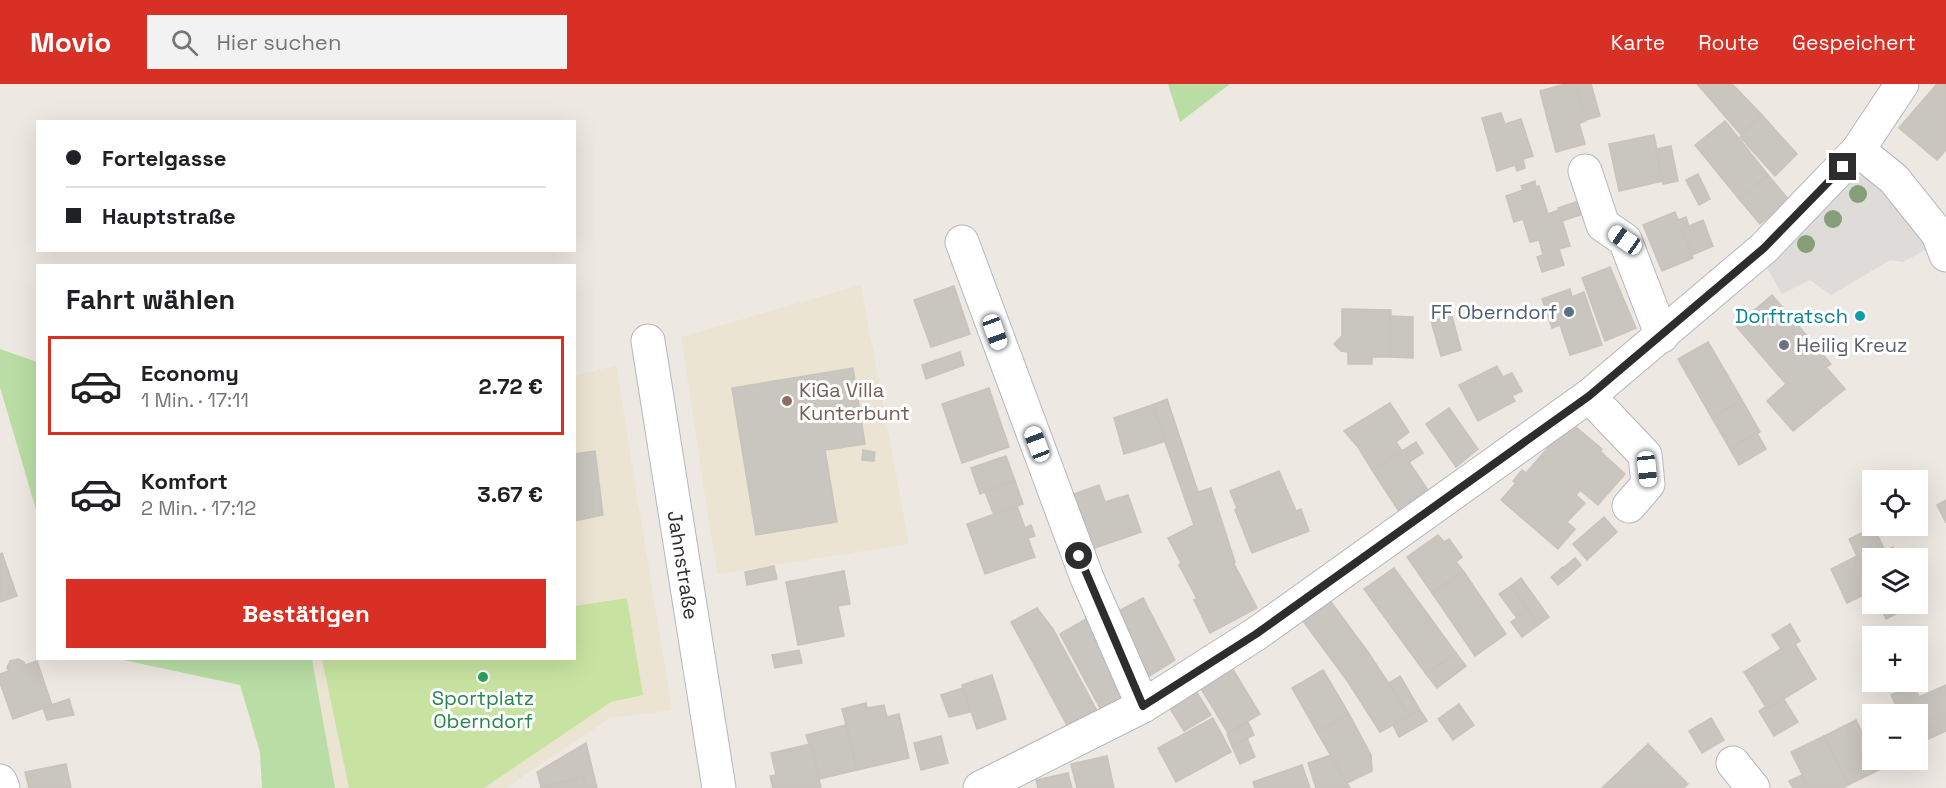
<!DOCTYPE html>
<html lang="de">
<meta charset="utf-8">
<style>
body{margin:0;font-family:"Space Grotesk",sans-serif;background:#f2f2f2;color:#202124;height:100vh;display:flex;flex-direction:column;font-size:22px;white-space:nowrap}
*{box-sizing:border-box;margin:0}
p{font-size:20px;color:#757577}
.icon{flex:none;width:33px;height:33px;fill:none;stroke:currentColor;stroke-width:2;stroke-linecap:round;stroke-linejoin:round}
.map{position:relative;flex:1;overflow:hidden}
.details{position:absolute;left:36px;top:180px;width:540px;height:396px;display:flex;flex-direction:column;background:#fff;border-radius:0px;box-shadow:0 6px 24px #0002}
.details>*{flex:none}
.banner{position:absolute;left:36px;top:36px;width:540px;height:132px;border-radius:0px;box-shadow:0 6px 24px #0002;display:grid;align-content:center;height:132px;padding:0 30px;background:#fff}
.tools{position:absolute;left:1862px;top:386px;display:grid;gap:12px}
.tools a{display:grid;place-items:center;width:66px;height:66px;border-radius:0px;background:#fff;box-shadow:0 6px 24px #0002;font-size:30px}
.end{position:absolute;width:27px;height:27px;margin:-14px;border:8px solid #2d2d2d;background:#fff;box-shadow:0 0 0 3px #fff}
.from{border-radius:50%}
.car{position:absolute;width:18px;height:36px;margin:-18px -9px;border-radius:8px;box-shadow:0 0 4px 2px #0007;background:linear-gradient(#fff 24%,#345 0 40%,#fff 0 76%,#345 0 86%,#fff 0)}
.banner b{display:flex;align-items:center;gap:21px;height:57px;font-size:22px}
.banner b+b{border-top:2px solid #e0e0e0}
.banner i{width:15px;height:15px;background:#202124}
ul{padding:0;list-style:none}
li{display:flex;align-items:center;gap:18px;height:99px;margin:0 12px 9px;padding:0 18px;border:3px solid transparent;border-radius:0px}
li div{flex:1}
li b{display:block;font-size:22px}
li em{font-style:normal;font-weight:600}
li.selected{border-color:#d93025}
li>.icon{width:54px;height:54px;stroke-width:1.5}
h2{padding:0 30px;font-size:27px;line-height:72px}
.cta{display:flex;gap:12px;margin-top:auto;padding:12px 30px}
.cta a{flex:1;height:69px;border-radius:0px;background:#d93025;color:#fff;font-size:24px;font-weight:600;line-height:69px;text-align:center}
header{display:flex;align-items:center;gap:36px;box-sizing:border-box;height:84px;padding:0 30px;background:#d93025;color:#fff}
header strong{font-size:28px}
nav{display:flex;gap:33px;margin-inline-start:auto;font-size:21px}
.search{width:420px;height:54px;background:#f2f2f2;display:flex;align-items:center;gap:15px;box-sizing:border-box;padding:0 21px;border-radius:0px;color:#757577;font-size:22px}
.map>svg:first-child{display:block}
.education{fill:#ece4d3}
.green{fill:#b9dda4}
.pitch{fill:#c8e3a1}
.plaza{fill:#dedbd8}
.building{fill:#c9c6bf;stroke:#c8c3bb;stroke-width:1.5}
.lines{fill:none;stroke-linecap:round;stroke-linejoin:round}
.minor-casing{stroke:#b5b7bf;stroke-width:35}
.minor{stroke:#fff;stroke-width:33}
.tree{fill:#869f78}
.route{stroke:#2d2d2d;stroke-width:8}
.service-dot{fill:#5c6f8a;stroke:#fff;stroke-width:2}
.culture-dot{fill:#0f9aa8;stroke:#fff;stroke-width:2}
.worship-dot{fill:#6b7280;stroke:#fff;stroke-width:2}
.education-dot{fill:#8d6e63;stroke:#fff;stroke-width:2}
.leisure-dot{fill:#2e9e5b;stroke:#fff;stroke-width:2}
.labels{text-anchor:middle;stroke-width:6;stroke-linejoin:round;paint-order:stroke}
.service-label{font-size:20px;fill:#4e5e75;stroke:#fff;text-anchor:end}
.culture-label{font-size:20px;fill:#0d838f;stroke:#fff;text-anchor:end}
.worship-label{font-size:20px;fill:#5b616d;stroke:#fff;text-anchor:start}
.education-label{font-size:20px;fill:#785e54;stroke:#fff;text-anchor:start}
.street-label{font-size:20px;fill:#2d2d2d;stroke:#fff}
.leisure-label{font-size:20px;fill:#27864d;stroke:#fff}
</style>
<header>
<strong>Movio</strong>
<div class="search"><svg class="icon" aria-label="search" viewBox="0 0 24 24"><circle cx="10" cy="10" r="6"/><path d="M15 15l6 6"/></svg>Hier suchen</div>
<nav><a>Karte</a><a>Route</a><a>Gespeichert</a></nav>
</header>
<div class="map">
<svg width="1946" height="704" viewBox="0 0 1946 704">
<rect width="100%" height="100%" fill="#ede8e1"/>
<g class="education">
<path d="M861,201l48,259 -192,30 -36,-237z"/>
<path d="M616,281l56,345 -62,8 -104,70h-171l-23,-129 262,-1 1,-282z"/>
</g>
<g class="green">
<path d="M1168,0h62l-50,38z"/>
<path d="M0,265l37,13v151l-37,-126z"/>
<path d="M119,575h193l23,129h-73l-2,-36 -20,-67z"/>
</g>
<path class="pitch" d="M627,514l16,97 -32,7 -127,86h-135l-27,-129 252,-1 1,-52z"/>
<path class="plaza" d="M1863,92l7,2 26,21 31,50 -24,13 -13,-2 -59,35 -21,-15 -28,14 -17,-30 84,-85z"/>
<g class="building">
<path d="M1565,0h11l10,37 -7,2 6,21 -29,8 -16,-61z"/>
<path d="M1576,0h15l9,32 -14,4z"/>
<path d="M1697,0h21l-12,10z"/>
<path d="M1718,0h14l30,31 -21,20 -35,-41z"/>
<path d="M1937,0h9v66l-9,10 -38,-32z"/>
<path d="M1501,29l4,11 16,-5 12,37 -10,3 2,9 -8,3 -2,-6 -18,6 -15,-53z"/>
<path d="M1762,31l35,39 -22,22 -35,-39z"/>
<path d="M1725,37l43,54 -29,24 -44,-54z"/>
<path d="M1654,51l9,46 -44,10 -10,-47z"/>
<path d="M1671,62l7,35 -15,3 -7,-35z"/>
<path d="M1698,90l12,25 -11,6 -13,-25z"/>
<path d="M1768,91l21,25 -29,24 -21,-25z"/>
<path d="M1535,97l1,6 3,-1 9,28 11,-4 11,36 -11,3 5,16 -22,7 -5,-15 6,-2 -4,-15 -9,2 -7,-23 -9,3 -8,-26 17,-6 -2,-4z"/>
<path d="M1579,117l4,13 -21,7 -4,-13z"/>
<path d="M1675,128l3,8 8,-3 3,9 -7,3 11,29 -31,13 -19,-46z"/>
<path d="M1703,136l10,26 -21,9 -10,-26z"/>
<path d="M1610,183l26,61 -31,13 -23,-63z"/>
<path d="M954,202l16,48 -39,13 -17,-47z"/>
<path d="M1570,205l2,8 12,-5 18,53 -32,10 -10,-30 -8,3 -10,-29z"/>
<path d="M1772,211l59,69 -5,3 19,22 -52,42 -26,-30 19,-17 -50,-58z"/>
<path d="M1342,225l49,1 -1,47h-18v7h-24v-12l-7,-1 -7,-7 8,-8z"/>
<path d="M1390,232l23,1v41l-23,-1z"/>
<path d="M1452,232l9,34 -20,6 -10,-35z"/>
<path d="M1708,258l34,58 -30,18 -34,-59z"/>
<path d="M960,268l4,13 -38,14 -4,-14z"/>
<path d="M1497,282l6,11 9,-4 10,18 -10,5 3,5 -37,20 -19,-36z"/>
<path d="M853,284l12,76 -40,6 12,72 -81,13 -24,-147z"/>
<path d="M989,304l20,59 -47,16 -20,-59z"/>
<path d="M1167,315l31,93 13,-4 24,74h-2l24,46 -47,25 -16,-33 3,-1 -18,-34 2,-2 -13,-25 26,-13 -42,-120z"/>
<path d="M1742,316l18,32 -30,17 -18,-31z"/>
<path d="M1390,319l19,29 -13,10 6,9 -30,19 -14,-23 -14,-16z"/>
<path d="M1152,321l14,36 -42,13 -10,-36z"/>
<path d="M1449,324l29,41 -22,18 -30,-43z"/>
<path d="M1570,338l32,27 -2,2 25,23 -27,31 -18,-15 -4,5 9,8 -18,19 8,7 -17,20 -57,-49 15,-17 -3,-2 9,-11 4,3z"/>
<path d="M1757,349l9,16 -27,16 -9,-16z"/>
<path d="M1416,358l7,11 -14,9 19,28 -30,20 -26,-40z"/>
<path d="M863,366l12,2 -1,9 -12,-1z"/>
<path d="M595,367l8,64 -29,6v-67z"/>
<path d="M1006,372l9,25 -35,13 -9,-26z"/>
<path d="M1279,387l17,40 5,-2 8,22 -57,22 -17,-43 2,-2 -7,-17z"/>
<path d="M1015,397l8,23 -29,11 -9,-23z"/>
<path d="M1099,401l6,17 23,-7 13,37 -49,17 -18,-55z"/>
<path d="M1946,416v23l-9,-18z"/>
<path d="M1017,422l8,22 6,-3 4,11 -7,2 7,19 -50,17 -18,-50z"/>
<path d="M1604,433l13,15 -30,28 -14,-16z"/>
<path d="M1874,443l11,24 -25,12 -11,-24z"/>
<path d="M1438,451l6,7 5,-3 13,18 -6,5 8,10 -32,21 -25,-36z"/>
<path d="M1893,463l5,11h-26v33l-25,12 -16,-34 26,-13 3,7z"/>
<path d="M2,469l15,43 -17,6v-48z"/>
<path d="M1575,474l6,7 -11,10 -7,-7z"/>
<path d="M774,482l3,13 -30,6 -2,-13z"/>
<path d="M1563,483l7,8 -12,10 -7,-8z"/>
<path d="M1394,484l62,85 -30,21 -62,-85z"/>
<path d="M844,487l6,33 -12,2 6,30 -46,9 -12,-63z"/>
<path d="M1464,488l42,62 -31,22 -43,-63z"/>
<path d="M1521,494l28,39 -11,8 -27,-39z"/>
<path d="M1511,502l17,24 -11,8 -18,-24z"/>
<path d="M1143,514l32,62 -27,17 -35,-63z"/>
<path d="M1917,515l2,4 -33,16 -7,-16h38z"/>
<path d="M1331,518l37,50 42,64 -30,16 -32,-50 -45,-61z"/>
<path d="M1037,524l16,21 44,82 -29,16 -57,-105z"/>
<path d="M1528,526l10,15 -16,12 -11,-15z"/>
<path d="M1086,535l41,76 -26,15 -41,-76z"/>
<path d="M1790,540l10,17 -5,3 21,35 -49,30 -23,-37 37,-23 -9,-14z"/>
<path d="M799,566l3,13 -27,5 -3,-13z"/>
<path d="M1456,569l10,13 -29,22 -11,-14z"/>
<path d="M18,575l6,3 1,3 12,-4 15,44 -39,14 -13,-36v-9l9,-3 -2,-3 3,-7z"/>
<path d="M1232,584l28,46 -32,19 -28,-46z"/>
<path d="M1323,586l26,44 -32,18 -25,-44z"/>
<path d="M992,591l14,44 -29,10 -15,-44z"/>
<path d="M1400,592l20,34 -10,6 -21,-33z"/>
<path d="M1914,601l5,12 27,-12v46l-29,13v-30h-17l-9,-19z"/>
<path d="M963,604l7,24 -21,5 -8,-22z"/>
<path d="M1196,607l15,24 -27,16 -15,-24z"/>
<path d="M1783,614l15,24 -24,14 -15,-25 6,-4 2,2z"/>
<path d="M69,615l5,16 -27,5 -4,-12z"/>
<path d="M866,619l1,5 17,-3 3,12 12,-3 10,44 -52,12 -15,-61z"/>
<path d="M1459,620l15,21 -21,15 -15,-21z"/>
<path d="M1420,626l7,11 -28,16 -6,-12z"/>
<path d="M1349,630l22,41 1,16 -25,12 -30,-51z"/>
<path d="M1213,634l18,34 -55,30 -18,-34z"/>
<path d="M1711,634l13,22 -22,13 -13,-22z"/>
<path d="M1856,636l16,32v7h4l5,10 -33,16 -24,-49z"/>
<path d="M1248,638l6,13 -22,11 -5,-12z"/>
<path d="M846,641l11,45 -38,9 -8,-35h-2l-3,-9z"/>
<path d="M941,652l7,27 -27,7 -7,-27z"/>
<path d="M1824,652l24,49 -5,3h-34l-18,-36z"/>
<path d="M1247,654l8,19 -15,7 -8,-18z"/>
<path d="M586,659l11,45h-11l-3,-11 -42,10 -4,-15z"/>
<path d="M811,660l10,44h-48l-3,-12 6,-1 -5,-22z"/>
<path d="M1648,660l40,40 -4,4h-82z"/>
<path d="M1331,671l16,28 3,5h-34l-8,-25z"/>
<path d="M1107,672l7,32h-37l-6,-24z"/>
<path d="M1876,675h15l2,3 -13,6z"/>
<path d="M66,680l5,24h-42l-4,-16z"/>
<path d="M1302,681l8,23h-55l-2,-6z"/>
<path d="M1068,689l4,15h-34l-2,-8z"/>
<path d="M1802,691l7,13h-16l-4,-7z"/>
<path d="M583,693l3,11h-45v-1z"/>
</g>
<g class="lines">
<g class="minor-casing">
<g id="minor">
<path d="M1858,66l36,29 44,55 8,21"/>
<path d="M1585,87l18,54 22,15 37,96"/>
<path d="M962,158l125,336 56,128"/>
<path d="M648,257l71,447"/>
<path d="M1589,312l56,59 3,29 -19,22"/>
<path d="M1733,679l20,25"/>
<path d="M0,697l3,7"/>
<path d="M980,704l163,-82 113,-72 333,-238 175,-148 94,-98 44,-66"/>
</g>
</g>
<use href="#minor" class="minor"/>
</g>
<g class="tree">
<circle cx="1858" cy="110" r="9"/>
<circle cx="1833" cy="135" r="9"/>
<circle cx="1806" cy="160" r="9"/>
</g>
<g class="lines">
<path class="route" d="M1079,472l64,150 113,-72 333,-238 175,-148 79,-81"/>
</g>
<circle class="service-dot" cx="1569" cy="228" r="6"/>
<circle class="culture-dot" cx="1860" cy="232" r="6"/>
<circle class="worship-dot" cx="1784" cy="261" r="6"/>
<circle class="education-dot" cx="787" cy="317" r="6"/>
<circle class="leisure-dot" cx="483" cy="593" r="6"/>
<g class="labels">
<g class="service-label">
<text x="1557" y="235">FF Oberndorf</text>
</g>
<g class="culture-label">
<text x="1848" y="239">Dorftratsch</text>
</g>
<g class="worship-label">
<text x="1796" y="268">Heilig Kreuz</text>
</g>
<g class="education-label">
<text x="799" y="313">KiGa Villa<tspan x="799" dy="23">Kunterbunt</tspan></text>
</g>
<g class="street-label">
<text transform="translate(683 481) rotate(81)" y="7">Jahnstraße</text>
</g>
<g class="leisure-label">
<text x="483" y="621">Sportplatz<tspan x="483" dy="23">Oberndorf</tspan></text>
</g>
</g>
</svg>
<div class="tools">
<a><svg class="icon" aria-label="locate" viewBox="0 0 24 24"><circle cx="12" cy="12" r="6"/><path d="M12 2v4M12 18v4M2 12h4M18 12h4"/></svg></a>
<a><svg class="icon" aria-label="layers" viewBox="0 0 24 24"><path d="M12 4l9 5-9 5-9-5zM3 14l9 5 9-5"/></svg></a>
<a>+</a>
<a>−</a>
</div>
<i class="end from" style="left:1079px;top:472px"></i>
<i class="end" style="left:1843px;top:83px"></i>
<i class="car" style="left:1625px;top:156px;rotate:305deg"></i>
<i class="car" style="left:995px;top:248px;rotate:160deg"></i>
<i class="car" style="left:1037px;top:360px;rotate:339deg"></i>
<i class="car" style="left:1647px;top:385px;rotate:174deg"></i>
<div class="banner">
<b><i class="from"></i>Fortelgasse</b>
<b><i></i>Hauptstraße</b>
</div>
<section class="details">
<h2>Fahrt wählen</h2>
<ul>
<li class="selected"><svg class="icon" aria-label="car" viewBox="0 0 24 24"><path d="M5 17H2v-5l4-1 3-4h7l3 4 3 1v5h-3M9 17h6M6 11h13"/><circle cx="7" cy="17" r="2"/><circle cx="17" cy="17" r="2"/></svg><div><b>Economy</b><p>1 Min. · 17:11</p></div><em>2.72 €</em></li>
<li><svg class="icon" aria-label="car" viewBox="0 0 24 24"><path d="M5 17H2v-5l4-1 3-4h7l3 4 3 1v5h-3M9 17h6M6 11h13"/><circle cx="7" cy="17" r="2"/><circle cx="17" cy="17" r="2"/></svg><div><b>Komfort</b><p>2 Min. · 17:12</p></div><em>3.67 €</em></li>
</ul>
<div class="cta"><a>Bestätigen</a></div>
</section>
</div>
